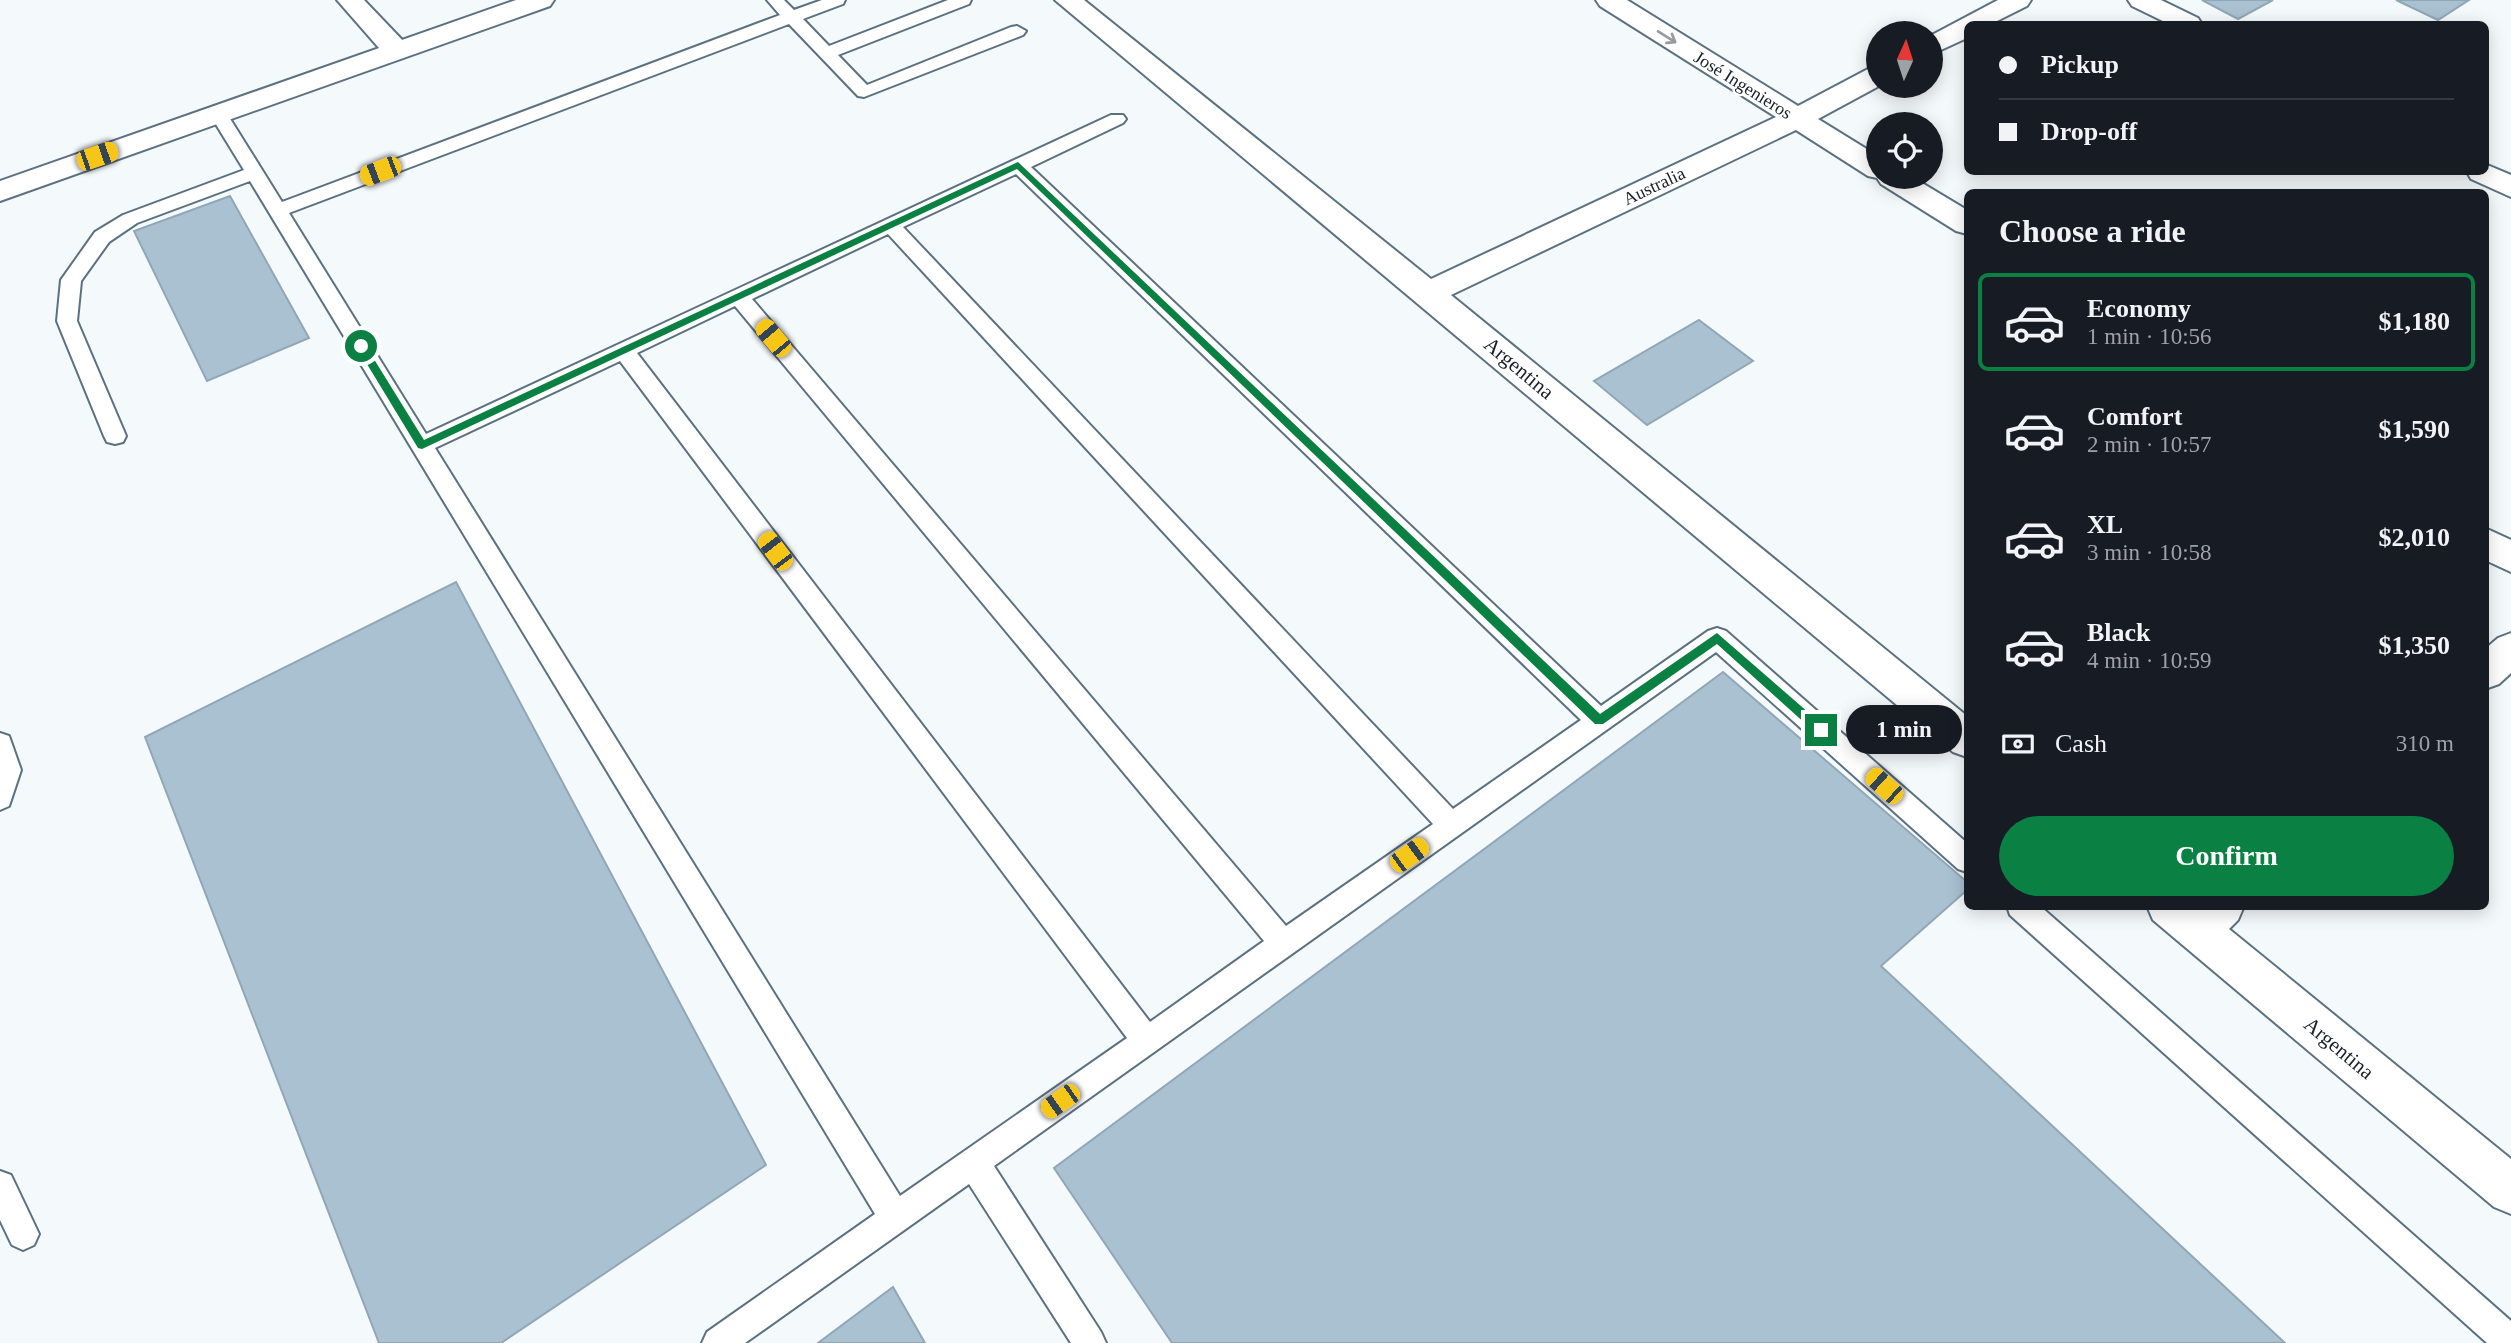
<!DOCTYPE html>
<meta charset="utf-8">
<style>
body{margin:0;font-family:Georgia,serif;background:#242831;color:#f1f3f6;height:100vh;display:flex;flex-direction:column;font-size:26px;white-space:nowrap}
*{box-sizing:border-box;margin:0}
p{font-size:23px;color:#9ea1a6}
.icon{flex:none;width:38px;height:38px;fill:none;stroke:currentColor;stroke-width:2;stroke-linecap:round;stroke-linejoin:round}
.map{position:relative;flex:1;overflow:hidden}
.drawer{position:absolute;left:1964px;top:189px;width:525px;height:721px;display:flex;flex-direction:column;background:#171b24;border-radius:10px;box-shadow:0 4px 18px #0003}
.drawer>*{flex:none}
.top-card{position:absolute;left:1964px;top:21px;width:525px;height:154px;border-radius:10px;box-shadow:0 4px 18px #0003;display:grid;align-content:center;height:154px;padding:0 35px;background:#171b24}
.needle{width:46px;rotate:3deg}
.controls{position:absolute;left:1866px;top:21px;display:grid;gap:14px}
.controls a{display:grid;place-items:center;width:77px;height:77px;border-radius:50%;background:#171b24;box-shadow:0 4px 18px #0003;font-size:35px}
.end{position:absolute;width:32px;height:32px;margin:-16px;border:9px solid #0b8043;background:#fff;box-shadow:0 0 0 4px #fff}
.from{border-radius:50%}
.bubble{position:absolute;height:49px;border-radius:24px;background:#171b24;box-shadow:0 4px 18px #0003;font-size:23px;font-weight:800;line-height:49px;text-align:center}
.car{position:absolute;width:21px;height:42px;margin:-21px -10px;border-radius:9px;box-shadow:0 0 5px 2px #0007;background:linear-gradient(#f5c518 24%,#345 0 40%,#f5c518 0 76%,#345 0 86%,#f5c518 0)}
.top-card b{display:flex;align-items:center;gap:24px;height:66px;font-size:26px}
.top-card b+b{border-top:2px solid #363941}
.top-card i{width:18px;height:18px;background:#f1f3f6}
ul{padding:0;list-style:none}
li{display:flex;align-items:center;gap:21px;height:98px;margin:0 14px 10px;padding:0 21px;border:4px solid transparent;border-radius:10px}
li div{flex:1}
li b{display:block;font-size:26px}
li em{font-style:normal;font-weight:800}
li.active{border-color:#0b8043}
li>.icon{width:63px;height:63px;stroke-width:1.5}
h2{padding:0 35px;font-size:32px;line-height:84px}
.pay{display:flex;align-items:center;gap:18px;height:77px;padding:0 35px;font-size:26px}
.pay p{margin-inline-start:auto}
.cta{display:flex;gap:14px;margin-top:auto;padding:14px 35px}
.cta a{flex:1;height:80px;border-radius:42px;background:#0b8043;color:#fff;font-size:28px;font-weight:800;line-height:80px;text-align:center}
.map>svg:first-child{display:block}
.building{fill:#aac1d2;stroke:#90a7b7;stroke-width:2}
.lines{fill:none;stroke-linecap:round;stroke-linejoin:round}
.lane-casing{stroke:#5c7180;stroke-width:4}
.street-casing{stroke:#5c7180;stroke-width:4}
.secondary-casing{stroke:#5c7180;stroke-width:4}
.highway-casing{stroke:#5c7180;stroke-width:4}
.lane{fill:#fff;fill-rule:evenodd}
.street{fill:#fff;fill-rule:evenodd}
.secondary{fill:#fff;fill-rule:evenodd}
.highway{fill:#fff;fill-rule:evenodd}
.oneway{stroke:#989b9e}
.route{fill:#0b8043}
.labels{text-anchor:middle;stroke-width:5;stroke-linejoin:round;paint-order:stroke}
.far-street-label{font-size:18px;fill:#192127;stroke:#fff}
.street-label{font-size:21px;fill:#192127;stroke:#fff}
</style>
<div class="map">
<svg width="2511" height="1343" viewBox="0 0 2511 1343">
<rect width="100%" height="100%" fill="#f4f9fc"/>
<g class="building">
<path d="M2202,0h71l-35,19z"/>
<path d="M2396,0h73l-31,20z"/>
<path d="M230,196l79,142 -102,43 -73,-150z"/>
<path d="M1699,320l54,41 -106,64 -53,-44z"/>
<path d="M456,582l310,583 -265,178h-122l-234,-606z"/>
<path d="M1723,672l244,210v8l-86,76 404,377h-1113l-118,-175z"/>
<path d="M893,1287l32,56h-107z"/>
</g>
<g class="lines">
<g class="lane-casing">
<g id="lane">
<path d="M767,0h17l10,10 28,-10h23l-2,4 -40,15 26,27 119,-46h23l-2,4 -131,51 29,30 144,-58 6,-1 9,5 -3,4 -159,62 -6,-1 -69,-72 -500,189 137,221 685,-319h12l3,4 -3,4 -92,44 570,539 107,-75 9,-3 9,3 241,212v29l-9,-3 -242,-217 -722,514 107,166 5,11h-35l-102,-159 -224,159h-43l5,-11 168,-118 -625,-1033 -113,42 -28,19 -28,39 -4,40 49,115 -3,6 -8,2 -8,-2 -3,-6 -47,-115 4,-41 34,-48 28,-17 121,-45 -35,-57 3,-4h12l58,93 498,-187zM1016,174l565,546 -128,89 -550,-582zM888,234l545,590 -147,102 -534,-627zM735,306l529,635 -114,81 -513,-669zM620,361l507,677 -227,158 -465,-748z"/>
<path d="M0,733l9,3 12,34 -12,36 -9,4z"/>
<path d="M2007,906h33l471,415v22h-24l-477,-428z"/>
<path d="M0,1171l11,4 28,59 -5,11 -11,5 -11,-5 -12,-25z"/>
</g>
</g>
<g class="street-casing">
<g id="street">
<path d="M337,0h27l42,44 4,6 -4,6 -10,2 -10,-2z"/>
<path d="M1055,0h29l347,279 345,-162 -176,-111 -4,-6h31l171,106 70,-37 10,-2 1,19 -61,33 60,37v21h34l55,33v24l-11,-3 -75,-47 -4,-6 -9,-2 -72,-46 -345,165 516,421v41l-14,-5z"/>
<path d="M1998,0h33l-4,6 -36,18h-24v14l-37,17v-19z"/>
<path d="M2485,528l26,12v32l-26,-12z"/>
<path d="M2511,633v40l-12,11 -14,5v-40l13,-11z"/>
<path d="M2147,906h97l-6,14 -9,9 282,230v55l-17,-7 -341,-287z"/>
</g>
</g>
<g class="secondary-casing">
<g id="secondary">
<path d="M2128,0h33l37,18 4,6h-33l-37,-18z"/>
<path d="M2485,164l26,11v22l-40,-18 -4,-7h18z"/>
</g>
</g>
<g class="highway-casing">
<path id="highway" d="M516,0h38l-4,6 -550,195v-20z"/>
</g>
<use href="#lane" class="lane"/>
<use href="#street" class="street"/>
<use href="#secondary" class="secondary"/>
<use href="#highway" class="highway"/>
</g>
<defs><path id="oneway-shaft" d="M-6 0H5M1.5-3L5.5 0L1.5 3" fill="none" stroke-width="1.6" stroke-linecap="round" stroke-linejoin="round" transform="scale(1.75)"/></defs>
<use class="oneway" href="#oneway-shaft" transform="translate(1667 37) rotate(32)"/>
<path class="route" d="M1018,162l582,552 117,-81 108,94v7h-8l-100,-90 -114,80h-8l-578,-555 -595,280 -4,-1 -62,-102 8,-3 60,97z"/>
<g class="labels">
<g class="far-street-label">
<text transform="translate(1743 85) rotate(32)" y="6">José Ingenieros</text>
<text transform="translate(1654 186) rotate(-25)" y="6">Australia</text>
</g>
<g class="street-label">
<text transform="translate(1519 368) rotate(40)" y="7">Argentina</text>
<text transform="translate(2339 1048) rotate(40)" y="7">Argentina</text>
</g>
</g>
</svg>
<div class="controls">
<a><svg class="needle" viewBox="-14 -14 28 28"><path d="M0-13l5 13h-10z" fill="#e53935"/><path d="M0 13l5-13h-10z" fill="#9ea1a6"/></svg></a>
<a><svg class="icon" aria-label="locate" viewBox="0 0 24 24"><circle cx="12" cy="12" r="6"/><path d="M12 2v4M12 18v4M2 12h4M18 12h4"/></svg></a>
</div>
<i class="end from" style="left:361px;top:346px"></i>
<i class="end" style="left:1821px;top:730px"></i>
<div class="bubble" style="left:1846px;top:705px;width:116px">1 min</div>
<i class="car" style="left:97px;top:156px;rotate:71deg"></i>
<i class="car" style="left:380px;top:171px;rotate:249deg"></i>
<i class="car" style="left:773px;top:338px;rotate:320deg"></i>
<i class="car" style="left:775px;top:551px;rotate:323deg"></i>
<i class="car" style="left:1884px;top:786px;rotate:312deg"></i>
<i class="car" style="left:1409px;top:855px;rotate:54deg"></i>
<i class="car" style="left:1060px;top:1101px;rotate:235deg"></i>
<div class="top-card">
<b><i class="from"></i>Pickup</b>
<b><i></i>Drop-off</b>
</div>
<section class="drawer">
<h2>Choose a ride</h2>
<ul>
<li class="active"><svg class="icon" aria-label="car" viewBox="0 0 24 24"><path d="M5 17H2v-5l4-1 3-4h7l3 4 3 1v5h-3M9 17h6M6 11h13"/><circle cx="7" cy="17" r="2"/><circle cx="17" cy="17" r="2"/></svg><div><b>Economy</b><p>1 min · 10:56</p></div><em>$1,180</em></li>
<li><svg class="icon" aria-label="car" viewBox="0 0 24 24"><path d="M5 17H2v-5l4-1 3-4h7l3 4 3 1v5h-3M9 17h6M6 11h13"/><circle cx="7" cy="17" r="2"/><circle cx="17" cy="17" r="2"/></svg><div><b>Comfort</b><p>2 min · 10:57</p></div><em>$1,590</em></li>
<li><svg class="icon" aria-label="car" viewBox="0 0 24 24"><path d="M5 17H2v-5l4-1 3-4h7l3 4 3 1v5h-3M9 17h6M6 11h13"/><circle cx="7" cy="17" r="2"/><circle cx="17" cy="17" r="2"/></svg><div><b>XL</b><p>3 min · 10:58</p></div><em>$2,010</em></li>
<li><svg class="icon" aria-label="car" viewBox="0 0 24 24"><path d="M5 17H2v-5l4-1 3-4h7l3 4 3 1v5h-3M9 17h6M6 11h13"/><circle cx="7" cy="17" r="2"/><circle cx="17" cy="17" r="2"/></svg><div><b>Black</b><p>4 min · 10:59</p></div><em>$1,350</em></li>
</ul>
<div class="pay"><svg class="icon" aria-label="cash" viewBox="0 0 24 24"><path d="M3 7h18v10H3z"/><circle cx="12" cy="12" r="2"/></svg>Cash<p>310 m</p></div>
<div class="cta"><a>Confirm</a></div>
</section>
</div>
